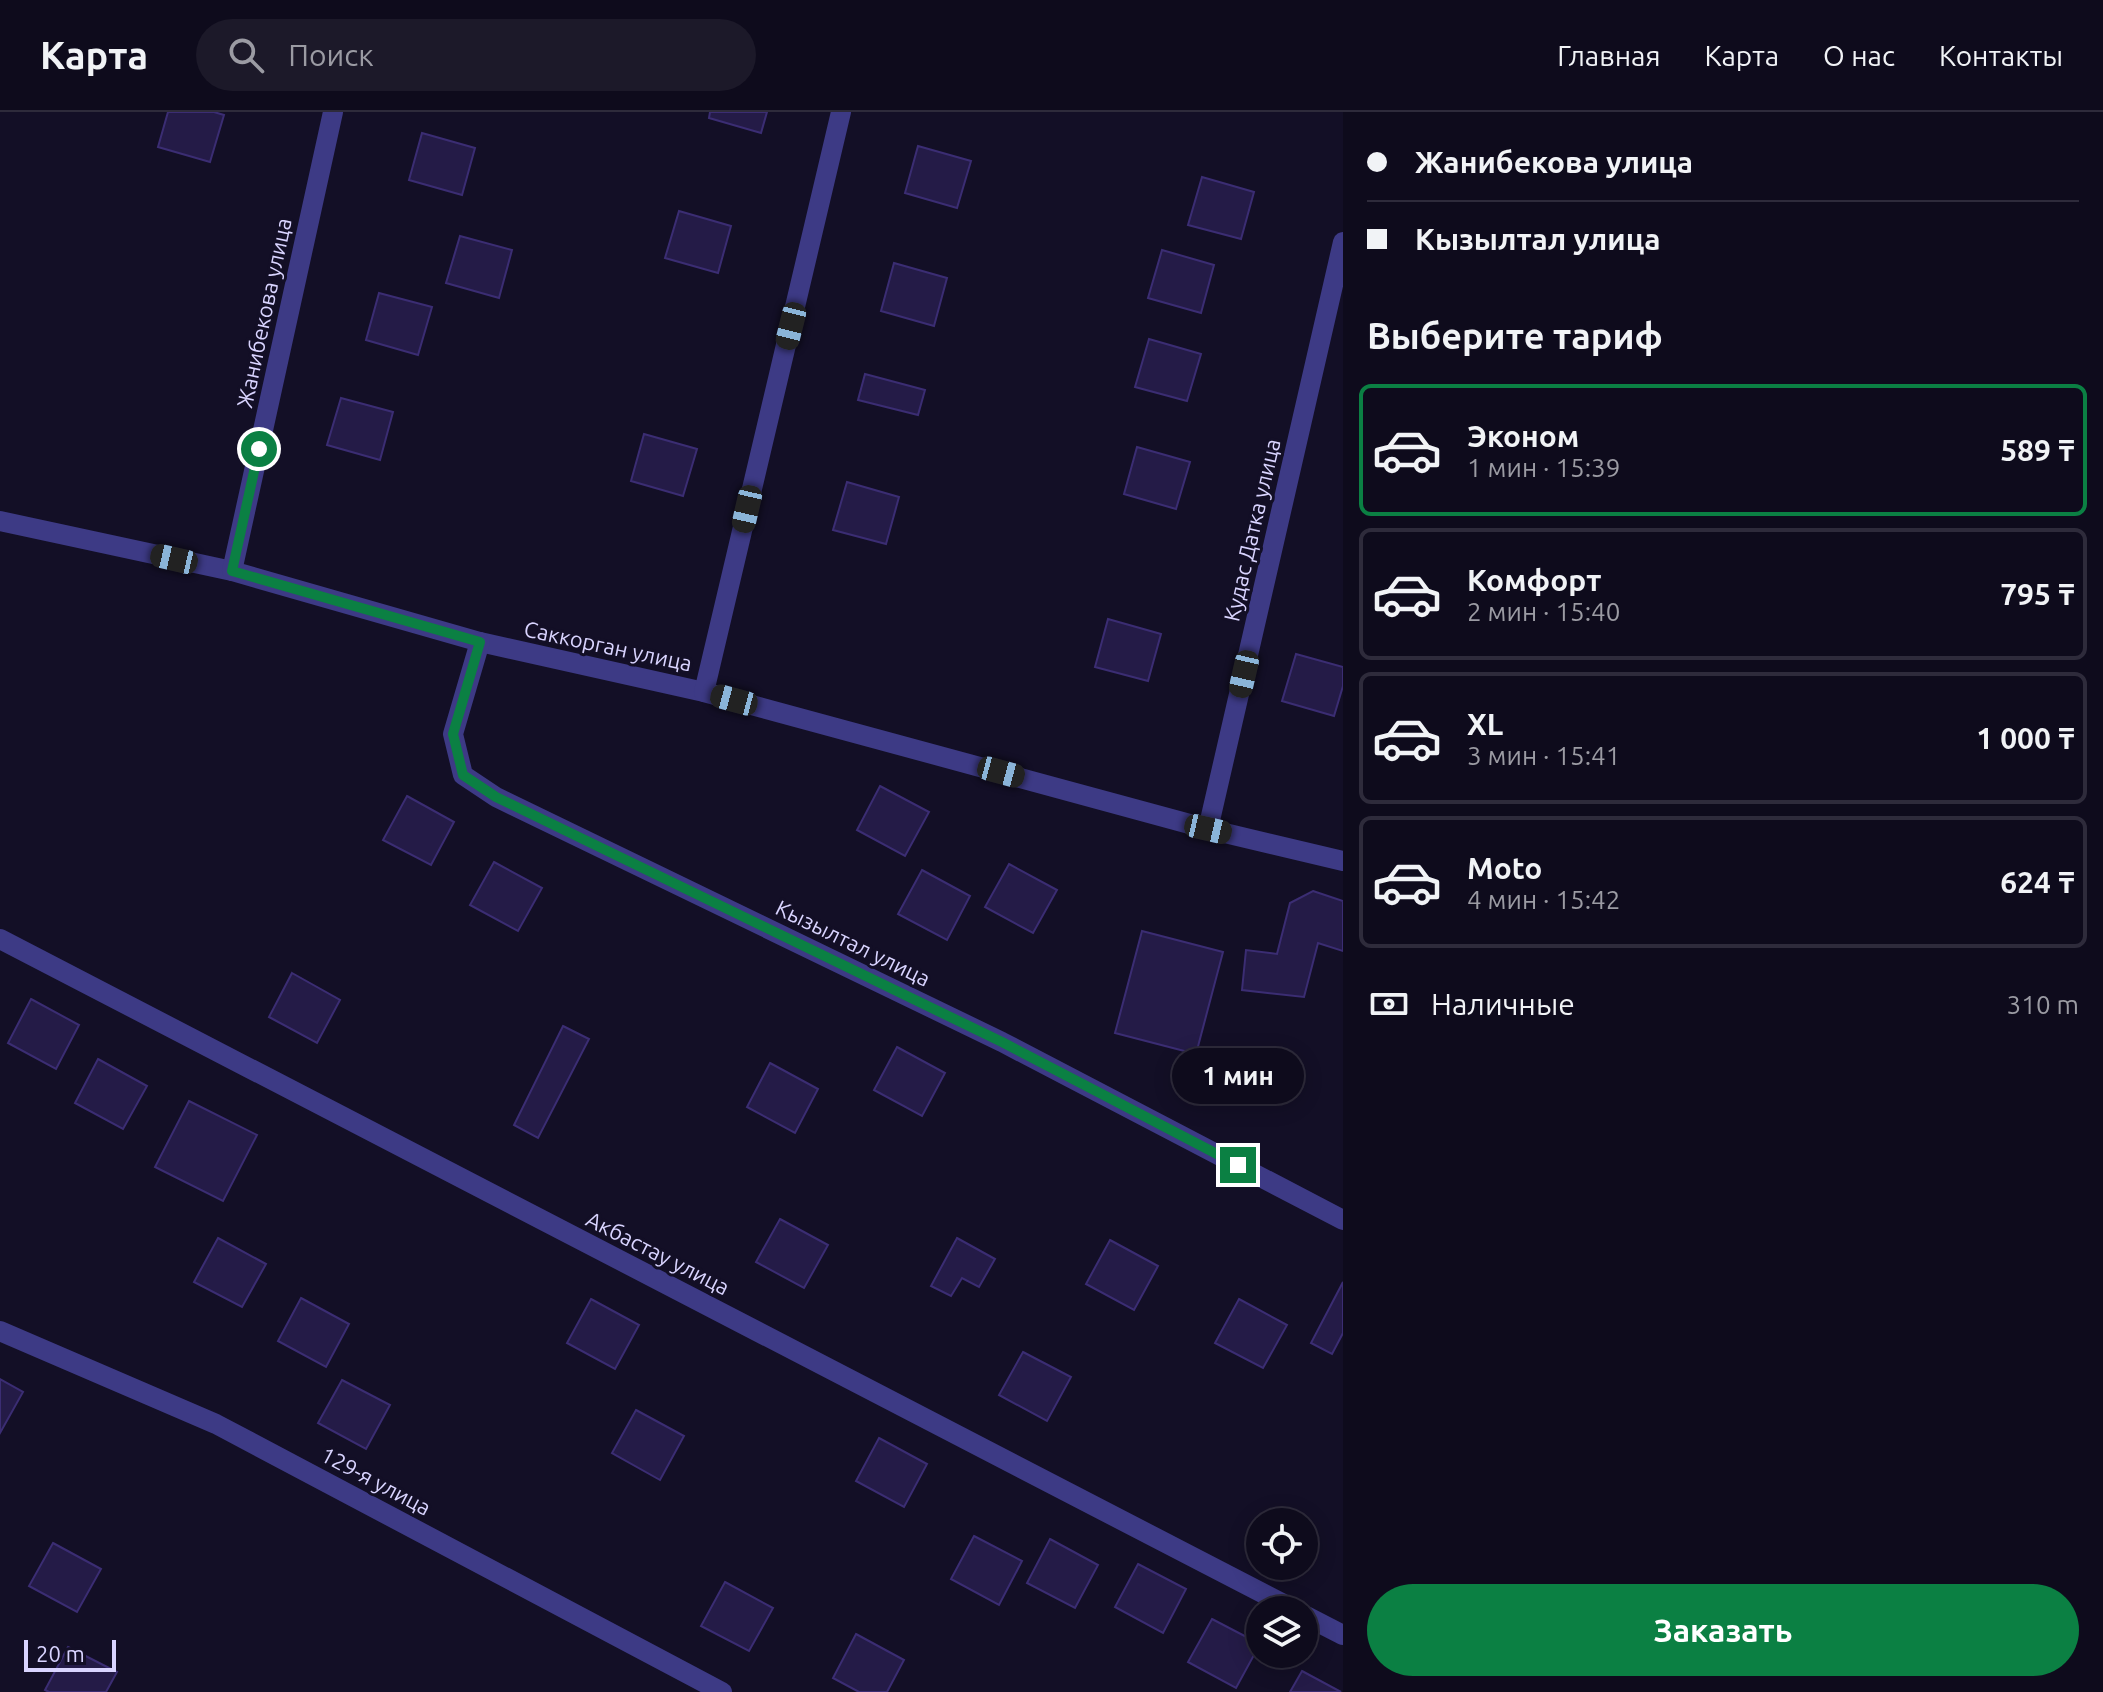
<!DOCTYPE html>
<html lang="ru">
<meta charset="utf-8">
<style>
body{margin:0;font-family:Ubuntu,sans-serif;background:#1c1929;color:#f1f3f6;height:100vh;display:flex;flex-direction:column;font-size:30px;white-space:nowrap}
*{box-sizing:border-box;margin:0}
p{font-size:26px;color:#9b9ba3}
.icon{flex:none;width:44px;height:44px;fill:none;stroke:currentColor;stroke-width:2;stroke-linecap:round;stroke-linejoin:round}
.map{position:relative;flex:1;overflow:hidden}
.side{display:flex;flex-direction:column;background:#0e0b1c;width:760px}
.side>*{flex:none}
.banner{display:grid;align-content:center;height:176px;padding:0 24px;background:#0e0b1c}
.buttons{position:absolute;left:1246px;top:1396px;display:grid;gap:16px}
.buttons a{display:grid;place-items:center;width:72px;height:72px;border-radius:50%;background:#0e0b1c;box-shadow:0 4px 20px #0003,0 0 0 2px #2e2b3b;font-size:40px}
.scale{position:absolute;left:24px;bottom:20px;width:92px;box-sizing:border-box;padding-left:8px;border:4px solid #d9d4ff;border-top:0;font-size:22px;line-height:28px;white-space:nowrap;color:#d9d4ff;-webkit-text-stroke:6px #130f26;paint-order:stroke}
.end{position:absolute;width:36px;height:36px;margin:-18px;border:10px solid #0b8043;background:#fff;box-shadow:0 0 0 4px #fff}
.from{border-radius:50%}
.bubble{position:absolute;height:56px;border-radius:28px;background:#0e0b1c;box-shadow:0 4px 20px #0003,0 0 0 2px #2e2b3b;font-size:26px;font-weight:700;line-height:56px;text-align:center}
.car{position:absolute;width:24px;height:48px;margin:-24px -12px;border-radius:10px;box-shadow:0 0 6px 2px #0007;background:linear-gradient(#222 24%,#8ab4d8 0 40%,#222 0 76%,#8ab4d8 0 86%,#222 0)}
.banner b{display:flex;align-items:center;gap:28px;height:76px;font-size:30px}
.banner b+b{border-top:2px solid #2e2b3b}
.banner i{width:20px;height:20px;background:#f1f3f6}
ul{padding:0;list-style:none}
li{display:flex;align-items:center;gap:24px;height:132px;margin:0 16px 12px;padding:0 8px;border:4px solid #2e2b3b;border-radius:12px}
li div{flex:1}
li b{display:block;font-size:30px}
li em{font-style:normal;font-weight:700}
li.selected{border-color:#0b8043}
li>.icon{width:72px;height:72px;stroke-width:1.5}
h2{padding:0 24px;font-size:36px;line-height:96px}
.pay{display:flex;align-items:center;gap:20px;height:88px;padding:0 24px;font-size:30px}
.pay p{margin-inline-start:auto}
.primary-button{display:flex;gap:16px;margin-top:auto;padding:16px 24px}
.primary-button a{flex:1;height:92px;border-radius:48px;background:#0b8043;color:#fff;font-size:32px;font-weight:700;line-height:92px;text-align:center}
header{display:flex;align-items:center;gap:48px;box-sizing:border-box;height:112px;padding:0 40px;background:#0e0b1c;border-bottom:2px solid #2e2b3b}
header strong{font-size:38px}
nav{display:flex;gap:44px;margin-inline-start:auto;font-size:28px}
.search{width:560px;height:72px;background:#1c1929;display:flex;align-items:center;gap:20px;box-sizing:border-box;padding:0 28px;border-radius:44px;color:#9b9ba3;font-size:30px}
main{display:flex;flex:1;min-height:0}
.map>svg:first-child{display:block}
.building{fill:#241b47;stroke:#3b2d73;stroke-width:2}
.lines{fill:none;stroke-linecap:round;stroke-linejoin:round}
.minor{stroke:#3d3a85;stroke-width:20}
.route{stroke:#0b8043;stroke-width:10}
.labels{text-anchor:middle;stroke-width:6;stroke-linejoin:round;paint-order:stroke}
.street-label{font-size:22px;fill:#d9d4ff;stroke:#130f26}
</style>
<header>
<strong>Карта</strong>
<div class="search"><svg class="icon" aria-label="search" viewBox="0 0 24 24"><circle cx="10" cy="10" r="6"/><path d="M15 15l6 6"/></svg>Поиск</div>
<nav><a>Главная</a><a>Карта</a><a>О нас</a><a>Контакты</a></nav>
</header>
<main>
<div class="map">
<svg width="1343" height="1580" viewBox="0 0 1343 1580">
<rect width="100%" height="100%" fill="#130f26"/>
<g class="building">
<path d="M168,0h46l10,3 -14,47 -52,-15z"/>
<path d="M710,0h57l-6,21 -52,-15z"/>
<path d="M422,21l53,15 -13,47 -53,-15z"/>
<path d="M918,34l53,15 -14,47 -52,-15z"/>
<path d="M1202,65l52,15 -13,47 -53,-14z"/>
<path d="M679,99l52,15 -13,47 -53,-15z"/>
<path d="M460,124l52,14 -13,48 -53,-15z"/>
<path d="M1162,138l52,15 -13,48 -53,-15z"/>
<path d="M894,151l53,15 -13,48 -53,-15z"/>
<path d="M379,181l53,14 -14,48 -52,-15z"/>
<path d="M1149,227l52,15 -14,47 -52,-14z"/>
<path d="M865,262l60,16 -7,25 -60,-15z"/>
<path d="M341,286l52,14 -13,48 -53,-15z"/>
<path d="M644,322l53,15 -14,47 -52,-15z"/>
<path d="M1137,335l53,15 -14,47 -52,-15z"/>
<path d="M847,370l52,15 -13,47 -53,-14z"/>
<path d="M1108,507l53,15 -13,47 -53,-14z"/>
<path d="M1296,542l47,13v19l-9,30 -52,-15z"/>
<path d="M880,674l49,26 -24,44 -48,-26z"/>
<path d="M407,684l47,26 -23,43 -48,-25z"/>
<path d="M494,750l48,26 -24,43 -48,-26z"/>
<path d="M1009,752l48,26 -24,43 -48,-26z"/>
<path d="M922,758l48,26 -23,44 -49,-26z"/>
<path d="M1313,779l30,10v50l-25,-8 -14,54 -62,-7 4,-40 31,4 13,-51z"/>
<path d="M1142,819l81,21 -27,102 -81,-21z"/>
<path d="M292,861l48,27 -23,43 -48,-26z"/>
<path d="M31,887l48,26 -23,44 -48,-26z"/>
<path d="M563,914l26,13 -51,99 -24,-13z"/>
<path d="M897,935l48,26 -23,43 -48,-26z"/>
<path d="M98,947l49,27 -24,43 -48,-26z"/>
<path d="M770,951l48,26 -23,44 -48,-26z"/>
<path d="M189,989l68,34 -34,66 -68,-34z"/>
<path d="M780,1107l48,26 -24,43 -48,-26z"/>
<path d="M218,1126l48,26 -24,43 -48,-25z"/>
<path d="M957,1126l38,21 -16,28 -17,-9 -11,18 -20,-10z"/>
<path d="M1110,1128l48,26 -24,44 -48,-26z"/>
<path d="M1343,1170v51l-11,21 -21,-11z"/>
<path d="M301,1186l48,26 -23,43 -48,-26z"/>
<path d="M591,1187l48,26 -24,44 -48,-26z"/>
<path d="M1239,1187l48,26 -24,43 -48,-25z"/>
<path d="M1023,1240l48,25 -24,44 -48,-26z"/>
<path d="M0,1267l23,13 -23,41z"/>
<path d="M342,1268l48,25 -24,44 -48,-26z"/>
<path d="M636,1298l48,26 -24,44 -48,-27z"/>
<path d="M879,1326l48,26 -23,43 -48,-26z"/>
<path d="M974,1424l48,25 -23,44 -48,-26z"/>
<path d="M1050,1427l48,26 -23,43 -48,-25z"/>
<path d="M53,1431l48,26 -24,43 -48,-26z"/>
<path d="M1138,1452l48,25 -23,44 -48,-26z"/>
<path d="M725,1470l48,26 -24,43 -48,-25z"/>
<path d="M1212,1507l48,25 -24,44 -48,-26z"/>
<path d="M856,1522l48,26 -17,32h-28l-26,-14z"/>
<path d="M68,1535l49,25 -11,20h-57l-4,-2z"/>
<path d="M1302,1559l39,21h-51z"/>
</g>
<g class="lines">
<g class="minor">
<path d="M0,409l232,50 248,71 224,50 504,137 135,32"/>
<path d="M232,459l101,-459"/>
<path d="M480,530l-27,92 10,41 33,22 506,245 341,178"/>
<path d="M704,580l137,-580"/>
<path d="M1208,717l135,-587"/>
<path d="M0,827l1295,671"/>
<path d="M0,1219l216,93 506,268"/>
<path d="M1304,1503l39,20"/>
</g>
</g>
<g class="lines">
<path class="route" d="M259,337l-27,122 248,71 -27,92 10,41 33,22 506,245 236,123"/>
</g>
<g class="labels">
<g class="street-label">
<text transform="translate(264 201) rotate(-78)" y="8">Жанибекова улица</text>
<text transform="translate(1252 418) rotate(-77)" y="8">Кудас Датка улица</text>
<text transform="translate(608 534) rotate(12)" y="8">Саккорган улица</text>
<text transform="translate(853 831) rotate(26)" y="8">Кызылтал улица</text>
<text transform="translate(658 1141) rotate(27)" y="8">Акбастау улица</text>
<text transform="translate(376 1369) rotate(28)" y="8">129-я улица</text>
</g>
</g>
</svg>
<div class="buttons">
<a><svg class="icon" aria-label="locate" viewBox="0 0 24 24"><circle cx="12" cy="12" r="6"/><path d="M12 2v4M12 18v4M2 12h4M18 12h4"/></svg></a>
<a><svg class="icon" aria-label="layers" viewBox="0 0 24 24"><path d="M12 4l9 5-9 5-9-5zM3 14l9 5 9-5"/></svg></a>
</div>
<div class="scale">20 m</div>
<i class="end from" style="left:259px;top:337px"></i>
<i class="end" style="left:1238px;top:1053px"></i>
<div class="bubble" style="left:1172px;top:936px;width:132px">1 мин</div>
<i class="car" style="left:791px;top:214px;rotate:194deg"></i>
<i class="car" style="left:747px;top:397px;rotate:193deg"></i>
<i class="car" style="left:174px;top:447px;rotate:283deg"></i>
<i class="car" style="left:1244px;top:562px;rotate:193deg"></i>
<i class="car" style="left:734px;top:588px;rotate:285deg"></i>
<i class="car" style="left:1001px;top:660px;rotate:105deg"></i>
<i class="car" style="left:1208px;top:717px;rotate:103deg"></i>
</div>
<section class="side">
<div class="banner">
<b><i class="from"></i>Жанибекова улица</b>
<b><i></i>Кызылтал улица</b>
</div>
<h2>Выберите тариф</h2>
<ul>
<li class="selected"><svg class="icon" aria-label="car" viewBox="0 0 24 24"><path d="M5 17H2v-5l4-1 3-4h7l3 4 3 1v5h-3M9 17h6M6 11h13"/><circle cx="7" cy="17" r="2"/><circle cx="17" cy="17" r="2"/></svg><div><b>Эконом</b><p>1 мин · 15:39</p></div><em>589 ₸</em></li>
<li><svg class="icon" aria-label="car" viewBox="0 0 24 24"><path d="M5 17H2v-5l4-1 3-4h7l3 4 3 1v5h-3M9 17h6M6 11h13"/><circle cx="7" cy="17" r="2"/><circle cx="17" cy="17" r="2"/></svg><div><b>Комфорт</b><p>2 мин · 15:40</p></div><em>795 ₸</em></li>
<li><svg class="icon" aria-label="car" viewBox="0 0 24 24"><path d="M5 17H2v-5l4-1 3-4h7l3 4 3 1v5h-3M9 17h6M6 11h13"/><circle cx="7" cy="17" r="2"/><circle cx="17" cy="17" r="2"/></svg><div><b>XL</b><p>3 мин · 15:41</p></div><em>1 000 ₸</em></li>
<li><svg class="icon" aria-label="car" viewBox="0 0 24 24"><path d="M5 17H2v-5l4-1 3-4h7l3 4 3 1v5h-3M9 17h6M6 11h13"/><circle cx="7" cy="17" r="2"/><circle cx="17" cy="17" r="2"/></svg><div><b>Moto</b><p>4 мин · 15:42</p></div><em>624 ₸</em></li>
</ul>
<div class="pay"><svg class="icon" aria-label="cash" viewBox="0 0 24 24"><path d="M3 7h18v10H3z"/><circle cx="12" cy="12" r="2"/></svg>Наличные<p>310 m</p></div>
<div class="primary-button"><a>Заказать</a></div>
</section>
</main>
